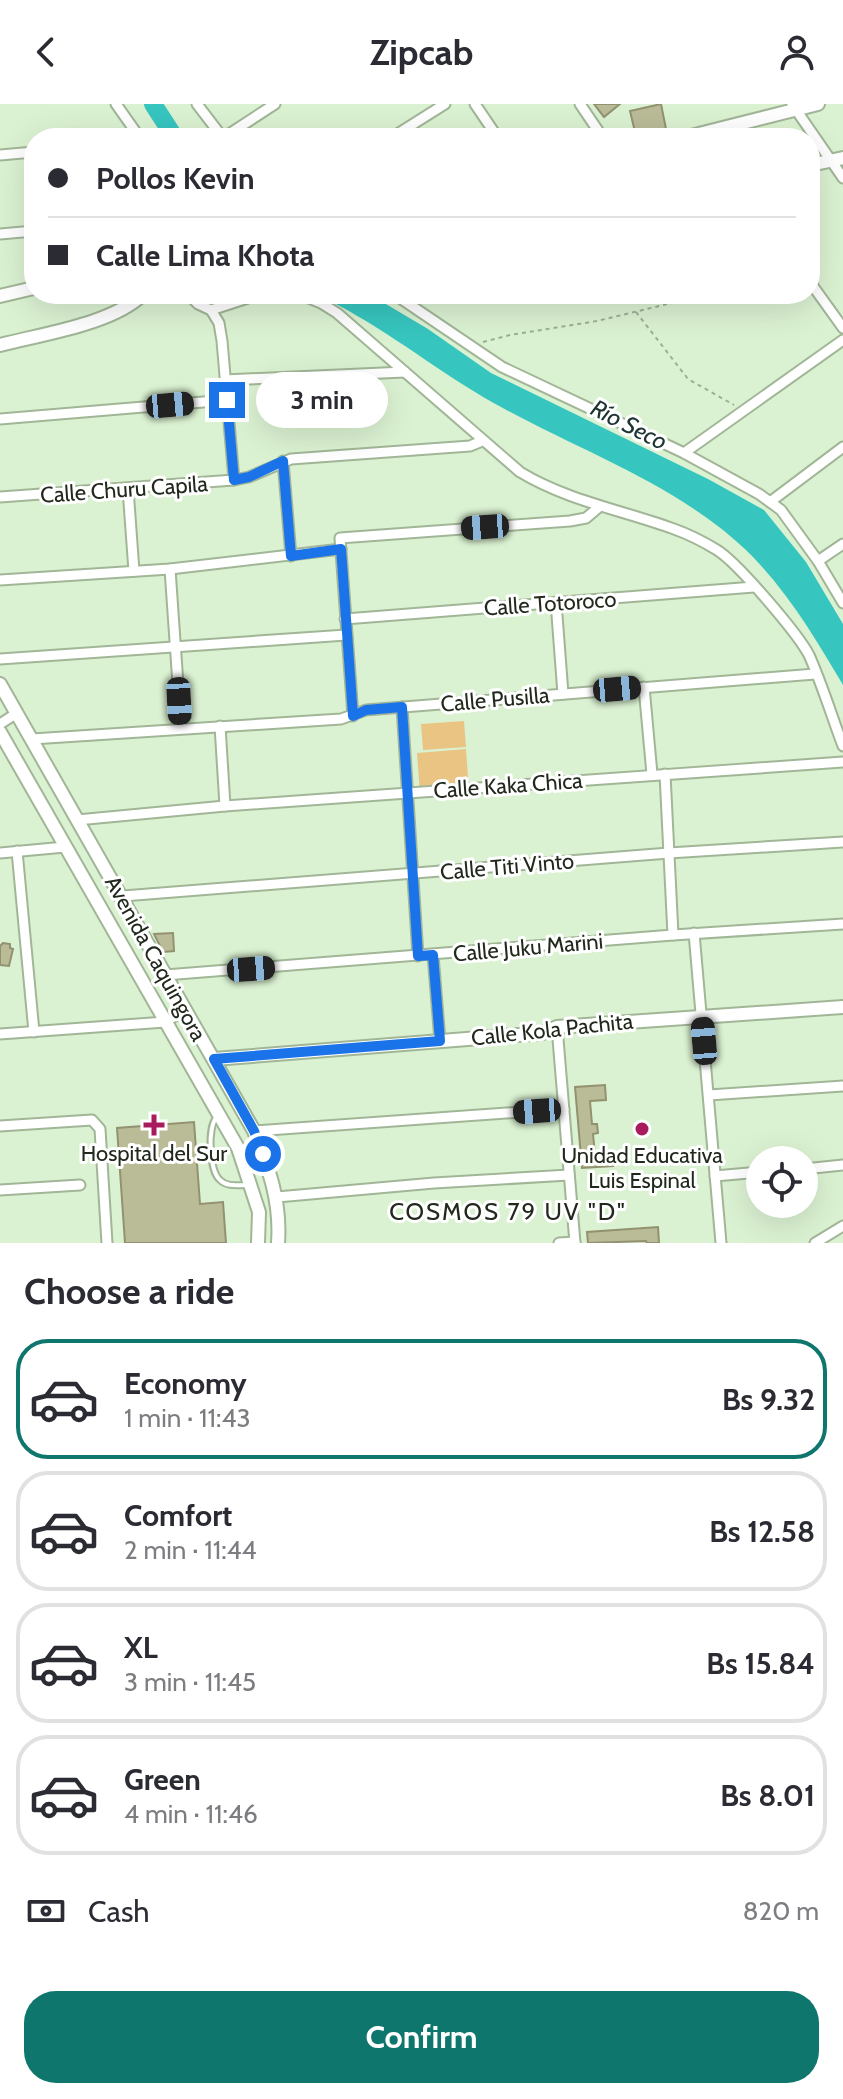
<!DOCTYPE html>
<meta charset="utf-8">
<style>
body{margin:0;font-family:Cabin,sans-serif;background:#f2f2f3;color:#2b2b33;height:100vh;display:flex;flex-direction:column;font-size:30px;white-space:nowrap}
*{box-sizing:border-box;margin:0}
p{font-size:26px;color:#7c7c81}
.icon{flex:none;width:44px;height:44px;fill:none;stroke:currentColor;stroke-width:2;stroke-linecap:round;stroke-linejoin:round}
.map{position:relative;height:1139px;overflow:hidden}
.details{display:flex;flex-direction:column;background:#fff;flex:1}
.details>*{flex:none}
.guide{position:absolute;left:24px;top:24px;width:796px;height:176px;border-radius:32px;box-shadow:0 8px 32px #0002;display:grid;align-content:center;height:176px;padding:0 24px;background:#fff}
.buttons{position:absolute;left:746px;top:1042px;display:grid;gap:16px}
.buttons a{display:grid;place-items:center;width:72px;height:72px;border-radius:50%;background:#fff;box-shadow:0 8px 32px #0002;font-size:40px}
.end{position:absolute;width:36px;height:36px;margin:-18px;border:10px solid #1a73e8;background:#fff;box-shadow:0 0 0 4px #fff}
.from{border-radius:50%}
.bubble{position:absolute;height:56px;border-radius:28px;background:#fff;box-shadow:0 8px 32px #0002;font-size:26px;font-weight:800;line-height:56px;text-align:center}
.car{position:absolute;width:24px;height:48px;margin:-24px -12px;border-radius:10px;box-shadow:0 0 6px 2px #0007;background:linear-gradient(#222 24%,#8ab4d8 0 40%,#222 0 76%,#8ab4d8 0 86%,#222 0)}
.guide b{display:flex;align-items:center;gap:28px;height:76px;font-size:30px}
.guide b+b{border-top:2px solid #e1e1e2}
.guide i{width:20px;height:20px;background:#2b2b33}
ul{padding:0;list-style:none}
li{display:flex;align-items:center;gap:24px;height:120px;margin:0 16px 12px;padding:0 8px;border:4px solid #e1e1e2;border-radius:32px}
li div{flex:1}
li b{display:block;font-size:30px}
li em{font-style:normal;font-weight:800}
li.current{border-color:#0f766e}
li>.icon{width:72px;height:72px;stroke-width:1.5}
h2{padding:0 24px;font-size:36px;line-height:96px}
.pay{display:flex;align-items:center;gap:20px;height:88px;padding:0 24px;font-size:30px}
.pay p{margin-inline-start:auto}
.primary-button{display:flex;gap:16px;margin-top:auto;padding:16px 24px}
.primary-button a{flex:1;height:92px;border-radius:32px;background:#0f766e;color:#fff;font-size:32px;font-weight:800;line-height:92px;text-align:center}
header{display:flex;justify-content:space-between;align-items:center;height:104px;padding:0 24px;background:#fff;font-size:36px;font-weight:800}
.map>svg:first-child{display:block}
.green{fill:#e9c483}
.water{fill:#37c5bf}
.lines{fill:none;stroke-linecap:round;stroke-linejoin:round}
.river{stroke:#37c5bf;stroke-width:18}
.building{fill:#babb97;stroke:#929270;stroke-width:2}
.lane-casing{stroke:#a1b697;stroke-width:8}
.street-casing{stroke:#a1b697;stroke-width:13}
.secondary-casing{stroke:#a1b697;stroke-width:16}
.path{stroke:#9daf96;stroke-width:2;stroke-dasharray:4 4;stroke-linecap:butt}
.lane{stroke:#fff;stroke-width:4}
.street{stroke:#fff;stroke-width:9}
.secondary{stroke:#fff;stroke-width:12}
.route{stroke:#1a73e8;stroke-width:10}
.poi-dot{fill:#a81b5c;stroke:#fff;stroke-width:3}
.labels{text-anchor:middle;stroke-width:6;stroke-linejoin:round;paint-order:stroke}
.street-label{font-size:22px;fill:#21291d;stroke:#fff}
.poi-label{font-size:22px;fill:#21291d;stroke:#fff}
.water-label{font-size:24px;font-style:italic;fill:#1c3432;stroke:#fff}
.neighbourhood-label{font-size:24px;letter-spacing:2px;fill:#21291d;stroke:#fff}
</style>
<header><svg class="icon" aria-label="back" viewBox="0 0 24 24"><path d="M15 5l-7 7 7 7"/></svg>Zipcab<svg class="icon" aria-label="person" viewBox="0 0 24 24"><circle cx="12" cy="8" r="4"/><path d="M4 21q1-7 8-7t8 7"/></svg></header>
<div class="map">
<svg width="843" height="1139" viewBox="0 0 843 1139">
<rect width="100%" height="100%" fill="#dbf2d2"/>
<g class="green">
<path d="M464,617l2,26 -43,3 -2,-26z"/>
<path d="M466,645l3,42 -49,4 -3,-42z"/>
</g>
<path class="water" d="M315,190h54l59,35 63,44 217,106 56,31 42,52 37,62v61c-27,-46 -54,-91 -91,-129 -74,-75 -189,-110 -277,-164 -54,-33 -102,-72 -160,-98z"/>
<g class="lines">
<path class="river" d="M153,0l22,34"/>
</g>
<g class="building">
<path d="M594,0h26l-16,13z"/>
<path d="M661,0l5,25 -30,7 -6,-25z"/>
<path d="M173,829l1,18 -11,1 -9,-18z"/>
<path d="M3,839l7,1v4l3,1 -4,17 -9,-1v-19z"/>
<path d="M605,981l1,15 -16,1 2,23h5l1,9 -5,1 2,20 17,-1 1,13 -31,2 -7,-81z"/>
<path d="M194,1018l6,82 23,-2 3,41h-101l-8,-115z"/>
<path d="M658,1123l1,16h-12l-1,-2 -58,2 -1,-11z"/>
</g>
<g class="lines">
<g class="lane-casing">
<path id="lane" d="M217,1013c-10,9 -8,54 3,63 7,7 17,5 26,5"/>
</g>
<g class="street-casing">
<g id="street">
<path d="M116,0l24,34"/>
<path d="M197,0l26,34"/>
<path d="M475,0l23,34"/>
<path d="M580,0l23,34"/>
<path d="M792,0l51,74"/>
<path d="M223,34l52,-34"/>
<path d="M391,34l54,-34"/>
<path d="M0,51l34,-3"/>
<path d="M0,130l34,-3"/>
<path d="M810,178l33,46"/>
<path d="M188,190l10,10 13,6 49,-16"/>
<path d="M299,190l22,9 16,10 183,159c48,29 102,38 154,57 14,5 30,13 43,21 21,13 81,84 92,105 13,29 23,62 34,91"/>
<path d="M394,190l108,73 182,86 75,41 22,16 37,51 25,42"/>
<path d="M211,206l8,13 3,18 12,139"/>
<path d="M225,276l180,-8"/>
<path d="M0,315l227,-19"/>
<path d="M684,349l159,-113"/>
<path d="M283,357l8,95"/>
<path d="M128,385l6,82"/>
<path d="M0,393l234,-17 15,-3 42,-18 179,-13 12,-5"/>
<path d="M770,398l73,-55"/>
<path d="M818,457l25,-17"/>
<path d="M170,465l11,159"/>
<path d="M0,476l170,-11 171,-20"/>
<path d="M556,498l7,92"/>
<path d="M345,515l409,-32"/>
<path d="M0,555l346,-24"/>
<path d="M644,583l8,87"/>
<path d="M402,603l16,249"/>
<path d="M353,612l-13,-178 230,-17 16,-3 13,-11"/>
<path d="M0,620l17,-11"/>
<path d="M220,622l5,80"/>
<path d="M32,635l309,-20 25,-9 449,-36"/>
<path d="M665,670l8,161"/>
<path d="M77,716l148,-14 618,-44"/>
<path d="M17,747l17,181"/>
<path d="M0,749l65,-6"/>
<path d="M123,792l546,-43 174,-11"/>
<path d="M694,829l27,310"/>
<path d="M433,851l7,86"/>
<path d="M165,871l508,-40 170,-11"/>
<path d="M557,923l18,216"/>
<path d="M0,930l165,-12 20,-12"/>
<path d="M709,991l134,-9"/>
<path d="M0,1022l92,-6 8,9 7,114"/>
<path d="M254,1027l310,-22"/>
<path d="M804,1065l39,-4"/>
<path d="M715,1072l45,-4"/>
<path d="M0,1086l80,-5"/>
<path d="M277,1093l157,-14 135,-8"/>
<path d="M559,1139l16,-1"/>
<path d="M815,1139l28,-17"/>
</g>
</g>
<g class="secondary-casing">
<g id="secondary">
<path d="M683,34l135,-34"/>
<path d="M810,61l33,-7"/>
<path d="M0,192l34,-8"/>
<path d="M0,241c42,-11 113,-21 143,-51"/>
<path d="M0,580l254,447c15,38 27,70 24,112"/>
<path d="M0,628l238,416 21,64 -1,31"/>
<path d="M214,955l329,-26 14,-6 286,-20"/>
</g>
</g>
<g class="path">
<path d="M636,208l52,67 46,26"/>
<path d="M483,238l27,-7 87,-14 112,-27"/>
</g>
<use href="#lane" class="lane"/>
<use href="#street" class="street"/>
<use href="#secondary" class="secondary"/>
</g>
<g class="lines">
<path class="route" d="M227,296l7,80 15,-3 34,-16 8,95 50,-7 12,167 13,-6 36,-3 16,249 15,-1 7,86 -226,18 40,72 9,23"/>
</g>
<g class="poi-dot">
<path d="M150 1009h8v8h8v8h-8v8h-8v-8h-8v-8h8z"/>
<circle cx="642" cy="1025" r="8"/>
</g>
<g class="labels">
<g class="street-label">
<text transform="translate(124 385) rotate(-4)" y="8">Calle Churu Capila</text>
<text transform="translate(550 499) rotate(-4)" y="8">Calle Totoroco</text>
<text transform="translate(495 595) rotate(-5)" y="8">Calle Pusilla</text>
<text transform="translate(508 681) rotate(-4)" y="8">Calle Kaka Chica</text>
<text transform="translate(507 762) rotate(-5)" y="8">Calle Titi Vinto</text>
<text transform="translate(528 843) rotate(-5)" y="8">Calle Juku Marini</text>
<text transform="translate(156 854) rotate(61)" y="8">Avenida Caquingora</text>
<text transform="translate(552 925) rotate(-6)" y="8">Calle Kola Pachita</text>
</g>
<g class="poi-label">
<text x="154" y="1057">Hospital del Sur</text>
<text x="642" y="1059">Unidad Educativa<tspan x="642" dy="25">Luis Espinal</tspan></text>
</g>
<g class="water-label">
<text transform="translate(629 321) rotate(27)" y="8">Río Seco</text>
</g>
<g class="neighbourhood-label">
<text x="508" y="1116">COSMOS 79 UV "D"</text>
</g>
</g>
</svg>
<div class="buttons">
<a><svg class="icon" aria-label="locate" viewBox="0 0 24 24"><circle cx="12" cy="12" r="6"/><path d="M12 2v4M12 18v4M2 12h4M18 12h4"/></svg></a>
</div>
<i class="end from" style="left:263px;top:1050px"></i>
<i class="end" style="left:227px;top:296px"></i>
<div class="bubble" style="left:256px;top:268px;width:132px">3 min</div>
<i class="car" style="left:170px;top:301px;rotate:85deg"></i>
<i class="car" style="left:485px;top:423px;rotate:266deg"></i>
<i class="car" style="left:617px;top:585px;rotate:85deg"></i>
<i class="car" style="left:179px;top:597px;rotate:177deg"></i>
<i class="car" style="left:251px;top:865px;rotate:86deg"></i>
<i class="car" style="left:704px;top:937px;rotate:355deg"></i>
<i class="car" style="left:537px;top:1007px;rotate:266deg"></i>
<div class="guide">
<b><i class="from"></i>Pollos Kevin</b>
<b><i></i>Calle Lima Khota</b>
</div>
</div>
<section class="details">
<h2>Choose a ride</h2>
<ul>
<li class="current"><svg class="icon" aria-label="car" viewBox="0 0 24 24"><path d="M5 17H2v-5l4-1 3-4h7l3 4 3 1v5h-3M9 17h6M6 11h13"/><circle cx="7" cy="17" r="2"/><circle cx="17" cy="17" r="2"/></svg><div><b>Economy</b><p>1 min · 11:43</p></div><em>Bs 9.32</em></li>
<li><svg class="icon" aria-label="car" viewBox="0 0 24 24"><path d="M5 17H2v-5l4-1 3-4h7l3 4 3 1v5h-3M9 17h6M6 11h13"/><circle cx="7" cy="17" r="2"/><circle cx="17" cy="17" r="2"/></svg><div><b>Comfort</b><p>2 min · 11:44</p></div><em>Bs 12.58</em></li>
<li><svg class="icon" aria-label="car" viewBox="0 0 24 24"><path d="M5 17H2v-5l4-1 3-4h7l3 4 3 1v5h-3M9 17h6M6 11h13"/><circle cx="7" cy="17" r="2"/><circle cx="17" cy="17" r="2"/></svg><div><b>XL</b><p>3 min · 11:45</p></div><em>Bs 15.84</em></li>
<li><svg class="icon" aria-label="car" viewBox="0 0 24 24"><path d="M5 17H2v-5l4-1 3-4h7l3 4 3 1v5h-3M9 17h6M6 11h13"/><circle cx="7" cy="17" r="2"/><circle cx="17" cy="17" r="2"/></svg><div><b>Green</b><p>4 min · 11:46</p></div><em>Bs 8.01</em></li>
</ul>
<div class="pay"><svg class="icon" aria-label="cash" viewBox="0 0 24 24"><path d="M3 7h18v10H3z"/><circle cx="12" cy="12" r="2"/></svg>Cash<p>820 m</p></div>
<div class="primary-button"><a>Confirm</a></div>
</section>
